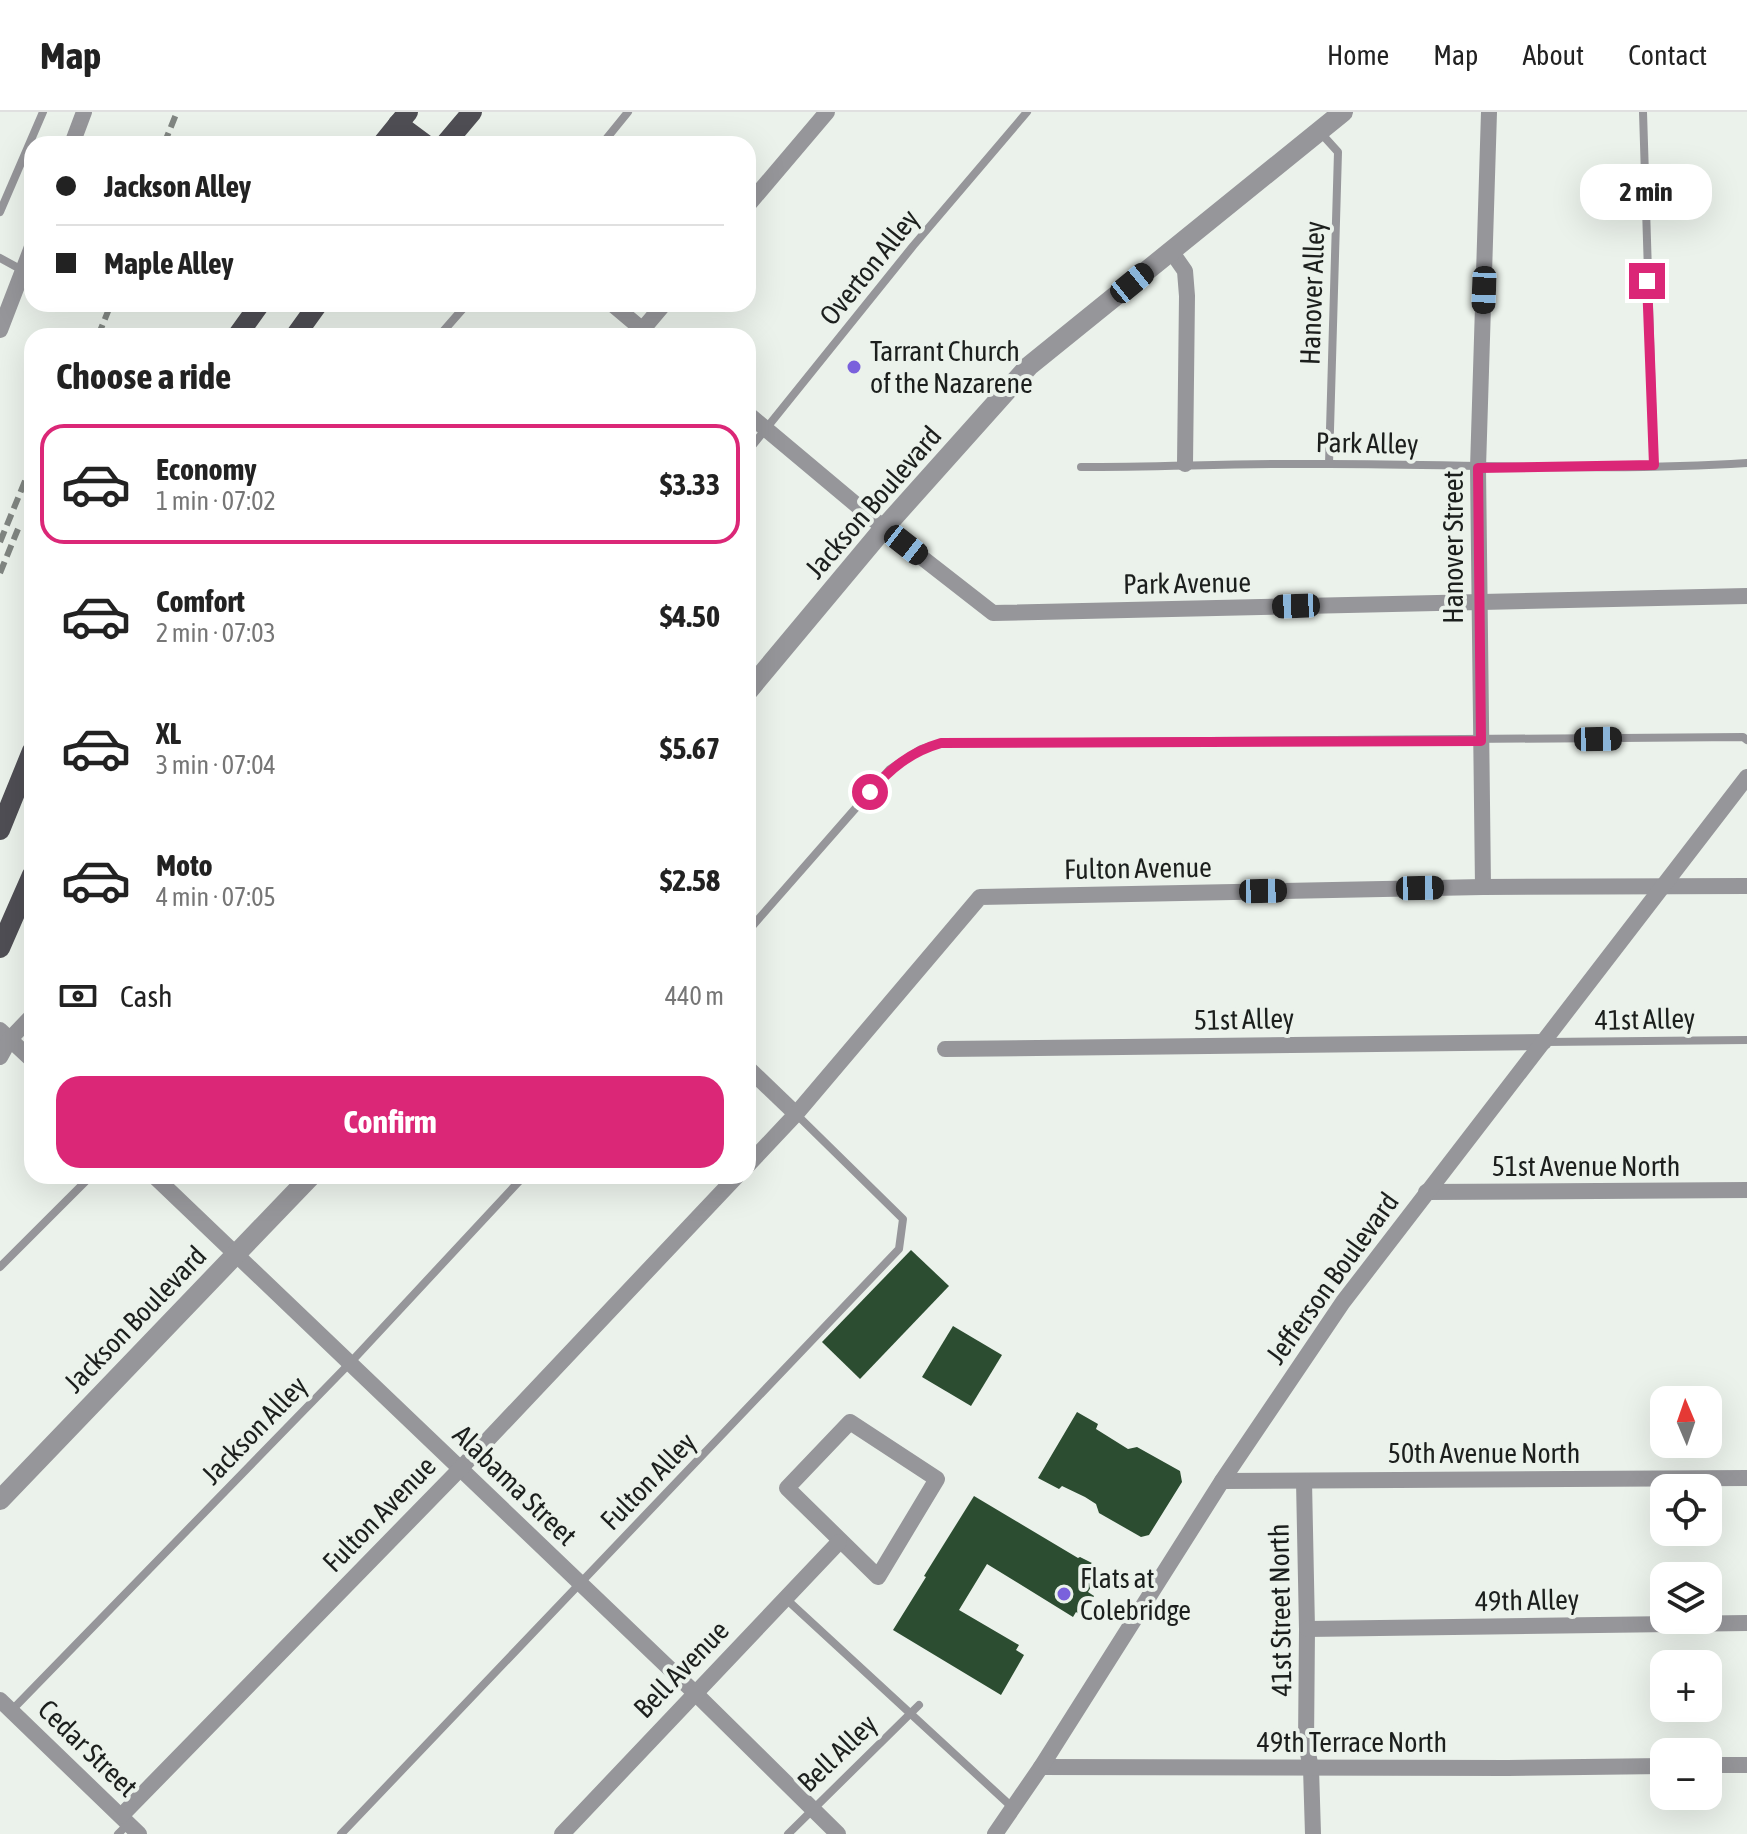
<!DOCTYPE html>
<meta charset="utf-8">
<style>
body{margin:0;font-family:"Asap Condensed",sans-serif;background:#f6f6f6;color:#222;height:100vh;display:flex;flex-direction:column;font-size:30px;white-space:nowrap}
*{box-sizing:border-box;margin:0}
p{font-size:26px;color:#767676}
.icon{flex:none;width:44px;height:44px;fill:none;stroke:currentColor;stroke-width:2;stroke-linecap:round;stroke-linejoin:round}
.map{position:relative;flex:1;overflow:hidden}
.sheet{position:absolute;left:24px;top:216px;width:732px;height:856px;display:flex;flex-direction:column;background:#fff;border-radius:24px;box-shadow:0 8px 32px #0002}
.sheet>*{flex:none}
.banner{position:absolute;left:24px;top:24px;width:732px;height:176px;border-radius:24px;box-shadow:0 8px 32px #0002;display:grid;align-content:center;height:176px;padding:0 32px;background:#fff}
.needle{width:52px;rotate:358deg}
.fabs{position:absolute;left:1650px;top:1274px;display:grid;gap:16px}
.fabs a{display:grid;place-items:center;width:72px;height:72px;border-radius:16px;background:#fff;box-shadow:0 8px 32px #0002;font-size:40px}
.end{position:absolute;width:36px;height:36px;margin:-18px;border:10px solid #db2777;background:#fff;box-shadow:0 0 0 4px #fff}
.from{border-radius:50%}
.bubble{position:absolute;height:56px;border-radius:24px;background:#fff;box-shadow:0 8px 32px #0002;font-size:26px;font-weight:700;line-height:56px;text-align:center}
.car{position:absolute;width:24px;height:48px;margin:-24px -12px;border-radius:10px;box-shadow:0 0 6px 2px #0007;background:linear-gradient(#222 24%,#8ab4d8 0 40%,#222 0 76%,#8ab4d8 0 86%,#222 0)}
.banner b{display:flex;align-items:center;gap:28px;height:76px;font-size:30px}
.banner b+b{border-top:2px solid #e0e0e0}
.banner i{width:20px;height:20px;background:#222}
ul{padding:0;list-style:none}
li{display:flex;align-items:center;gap:24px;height:120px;margin:0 16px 12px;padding:0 16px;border:4px solid transparent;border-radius:24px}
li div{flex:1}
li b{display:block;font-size:30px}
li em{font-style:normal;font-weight:700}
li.current{border-color:#db2777}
li>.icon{width:72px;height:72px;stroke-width:1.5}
h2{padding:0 32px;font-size:36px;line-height:96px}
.pay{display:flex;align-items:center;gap:20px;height:88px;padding:0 32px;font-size:30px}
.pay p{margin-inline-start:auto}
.action{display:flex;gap:16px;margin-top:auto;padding:16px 32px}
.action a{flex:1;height:92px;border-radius:24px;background:#db2777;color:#fff;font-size:32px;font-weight:700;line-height:92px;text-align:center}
header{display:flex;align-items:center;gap:48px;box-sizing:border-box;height:112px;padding:0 40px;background:#fff;border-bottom:2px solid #e0e0e0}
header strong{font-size:38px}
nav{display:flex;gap:44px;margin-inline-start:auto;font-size:28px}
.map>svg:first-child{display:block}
.building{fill:#2c4d31}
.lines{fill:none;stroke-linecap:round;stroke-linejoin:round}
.service{stroke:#96969a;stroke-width:8}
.minor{stroke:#96969a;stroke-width:16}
.tertiary{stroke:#96969a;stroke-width:20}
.primary{stroke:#4f4e54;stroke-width:20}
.rail{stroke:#818682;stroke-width:6;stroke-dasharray:12 6;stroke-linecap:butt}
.route{stroke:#db2777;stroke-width:10}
.poi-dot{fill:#7a61dc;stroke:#ebf2eb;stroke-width:3}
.labels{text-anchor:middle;stroke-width:8;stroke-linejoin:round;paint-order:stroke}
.street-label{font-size:28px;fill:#1c1f1d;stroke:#ebf2eb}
.poi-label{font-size:28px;fill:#1c1f1d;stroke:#ebf2eb;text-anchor:start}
</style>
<header>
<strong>Map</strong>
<nav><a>Home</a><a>Map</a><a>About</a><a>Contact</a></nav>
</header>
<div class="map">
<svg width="1747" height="1722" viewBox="0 0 1747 1722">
<rect width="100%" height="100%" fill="#ebf2eb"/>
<g class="building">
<path d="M911,1138l38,36 -89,93 -38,-37z"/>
<path d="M953,1214l49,29 -31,51 -49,-29z"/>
<path d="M1077,1300l21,12 -2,5 32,20 9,-2 43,24 2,11 -33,53 -8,2 -42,-24 -3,-9 -11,-7 -23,-11 -3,3 -21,-11z"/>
<path d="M974,1384l104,62 2,-1 12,6 -2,2 10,7 -12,20 6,4 -12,20 -6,-4 -3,5 -86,-53 -28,46 60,35 -3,5 8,5 -23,40 -108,-65 33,-53 -2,-1z"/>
</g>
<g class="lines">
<g class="service">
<path d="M1643,0l11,353"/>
<path d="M1319,19l19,21 -9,312"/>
<path d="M602,32l26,-32"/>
<path d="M0,100l43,-100"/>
<path d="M0,146l22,12"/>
<path d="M439,224l28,-32"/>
<path d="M748,339l165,-205 114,-134"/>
<path d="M1081,355c83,0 165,-4 248,-3 140,0 279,8 418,-1"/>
<path d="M748,819l142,-162 31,-20 20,-6 802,-6 4,3"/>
<path d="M1545,930l202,-2"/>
<path d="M0,1155l91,-91"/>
<path d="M785,1486l228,210"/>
<path d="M12,1598l338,-347 174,-187"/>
<path d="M118,1722l10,-10"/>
<path d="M341,1722l558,-585 4,-30 -107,-105"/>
<path d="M788,1722l131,-129"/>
</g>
<g class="minor">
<path d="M72,32l12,-32"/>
<path d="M748,93l79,-93"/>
<path d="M1171,139l14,20 2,25 -2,168"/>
<path d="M612,192l38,32"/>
<path d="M0,218l32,-83"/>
<path d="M637,224l27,-32"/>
<path d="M748,302l136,114 109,85 754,-17"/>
<path d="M1483,775l-5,-419 11,-356"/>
<path d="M0,918l32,30"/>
<path d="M945,937l599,-7"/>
<path d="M0,945l10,-18 22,-23"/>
<path d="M748,956l48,46"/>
<path d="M748,1053l48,-51 184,-217 503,-10 264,-1"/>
<path d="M154,1064l540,516 144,142"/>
<path d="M1426,1080l321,-2"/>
<path d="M850,1310l87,57 -59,98 -91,-89z"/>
<path d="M1222,1369l525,-3"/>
<path d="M1304,1369l3,148 -1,115 5,24 2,66"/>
<path d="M1307,1517l440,-6"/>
<path d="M0,1588l139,134"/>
<path d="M1708,1653h39"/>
<path d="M1041,1655l467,1 156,-2"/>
<path d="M121,1704l340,-348 276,-292"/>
<path d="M562,1722l277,-292"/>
<path d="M995,1722l46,-67 181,-286 121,-179 404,-525"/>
</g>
<g class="tertiary">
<path d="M748,579l136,-163 145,-162 314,-254"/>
<path d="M0,1388l311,-324"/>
</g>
<g class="primary">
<path d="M398,12l27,20"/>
<path d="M382,32l26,-32"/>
<path d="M445,32l27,-32"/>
<path d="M237,224l23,-32"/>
<path d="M295,224l23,-32"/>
<path d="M0,718l32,-79"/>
<path d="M0,836l32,-73"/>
</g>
<g class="rail">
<path d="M164,32l13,-32"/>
<path d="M98,224l13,-32"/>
<path d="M0,430l32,-78"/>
<path d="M0,461l18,-44"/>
</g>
</g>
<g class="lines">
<path class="route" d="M870,680c20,-23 40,-40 71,-49l540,-2 -3,-273 176,-3 -7,-184"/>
</g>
<g class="poi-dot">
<circle cx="854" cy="255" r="8"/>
<circle cx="1064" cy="1482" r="8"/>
</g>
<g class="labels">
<g class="street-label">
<text transform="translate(869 155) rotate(-51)" y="10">Overton Alley</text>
<text transform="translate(1312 181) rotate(-88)" y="10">Hanover Alley</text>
<text transform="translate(1367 331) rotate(1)" y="10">Park Alley</text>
<text transform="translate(873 390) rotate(-49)" y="10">Jackson Boulevard</text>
<text transform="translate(1453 435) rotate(-90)" y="10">Hanover Street</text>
<text transform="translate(1187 471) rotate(-1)" y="10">Park Avenue</text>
<text transform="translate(1138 756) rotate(-1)" y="10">Fulton Avenue</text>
<text transform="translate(1244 907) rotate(-1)" y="10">51st Alley</text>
<text transform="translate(1645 907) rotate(-1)" y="10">41st Alley</text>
<text x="1586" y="1064">51st Avenue North</text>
<text transform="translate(1332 1166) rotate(-54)" y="10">Jefferson Boulevard</text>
<text transform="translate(135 1207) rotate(-46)" y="10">Jackson Boulevard</text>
<text transform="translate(254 1318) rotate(-46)" y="10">Jackson Alley</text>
<text x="1484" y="1351">50th Avenue North</text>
<text transform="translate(648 1369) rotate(-46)" y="10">Fulton Alley</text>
<text transform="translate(515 1373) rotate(44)" y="10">Alabama Street</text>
<text transform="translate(379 1402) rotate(-46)" y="10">Fulton Avenue</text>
<text transform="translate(1527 1488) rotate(-1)" y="10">49th Alley</text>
<text transform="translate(1280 1498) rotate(-91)" y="10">41st Street North</text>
<text transform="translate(681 1557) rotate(-46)" y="10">Bell Avenue</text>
<text x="1352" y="1640">49th Terrace North</text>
<text transform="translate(88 1636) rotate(44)" y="10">Cedar Street</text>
<text transform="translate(837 1641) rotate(-44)" y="10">Bell Alley</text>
</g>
<g class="poi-label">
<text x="870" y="249">Tarrant Church<tspan x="870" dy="32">of the Nazarene</tspan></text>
<text x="1080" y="1476">Flats at<tspan x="1080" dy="32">Colebridge</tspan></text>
</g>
</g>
</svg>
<div class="fabs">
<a><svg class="needle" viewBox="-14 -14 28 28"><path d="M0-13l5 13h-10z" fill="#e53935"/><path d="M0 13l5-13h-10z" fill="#767676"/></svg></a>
<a><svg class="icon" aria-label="locate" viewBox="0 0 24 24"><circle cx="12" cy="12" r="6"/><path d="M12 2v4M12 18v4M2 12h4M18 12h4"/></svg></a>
<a><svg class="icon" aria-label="layers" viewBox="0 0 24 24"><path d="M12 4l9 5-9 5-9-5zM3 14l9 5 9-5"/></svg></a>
<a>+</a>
<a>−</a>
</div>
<i class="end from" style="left:870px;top:680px"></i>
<i class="end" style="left:1647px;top:169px"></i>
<div class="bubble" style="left:1580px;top:52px;width:132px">2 min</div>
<i class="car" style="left:1132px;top:171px;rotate:51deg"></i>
<i class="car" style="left:1484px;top:178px;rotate:182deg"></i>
<i class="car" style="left:906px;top:433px;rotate:128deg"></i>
<i class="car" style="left:1296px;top:494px;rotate:268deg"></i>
<i class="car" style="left:1598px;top:627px;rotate:89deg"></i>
<i class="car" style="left:1420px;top:776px;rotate:89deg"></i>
<i class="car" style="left:1263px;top:779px;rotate:89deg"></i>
<div class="banner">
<b><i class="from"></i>Jackson Alley</b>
<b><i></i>Maple Alley</b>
</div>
<section class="sheet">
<h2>Choose a ride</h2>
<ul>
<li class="current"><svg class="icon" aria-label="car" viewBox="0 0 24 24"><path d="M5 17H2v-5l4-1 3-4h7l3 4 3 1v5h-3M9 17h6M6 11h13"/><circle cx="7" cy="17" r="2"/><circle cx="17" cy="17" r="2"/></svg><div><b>Economy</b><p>1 min · 07:02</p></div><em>$3.33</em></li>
<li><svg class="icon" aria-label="car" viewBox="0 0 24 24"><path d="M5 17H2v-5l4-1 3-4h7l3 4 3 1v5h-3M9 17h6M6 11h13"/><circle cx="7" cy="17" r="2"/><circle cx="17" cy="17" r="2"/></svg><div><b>Comfort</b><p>2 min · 07:03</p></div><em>$4.50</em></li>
<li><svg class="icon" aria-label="car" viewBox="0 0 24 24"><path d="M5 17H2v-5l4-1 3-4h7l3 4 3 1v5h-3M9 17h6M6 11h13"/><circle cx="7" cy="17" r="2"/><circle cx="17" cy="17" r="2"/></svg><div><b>XL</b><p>3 min · 07:04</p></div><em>$5.67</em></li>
<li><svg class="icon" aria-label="car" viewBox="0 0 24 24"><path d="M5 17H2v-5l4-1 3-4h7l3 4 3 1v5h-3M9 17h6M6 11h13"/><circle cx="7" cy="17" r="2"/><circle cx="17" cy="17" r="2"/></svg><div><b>Moto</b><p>4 min · 07:05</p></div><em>$2.58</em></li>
</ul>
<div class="pay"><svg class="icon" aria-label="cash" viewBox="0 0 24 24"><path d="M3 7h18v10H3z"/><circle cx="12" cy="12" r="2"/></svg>Cash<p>440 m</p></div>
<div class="action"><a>Confirm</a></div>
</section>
</div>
